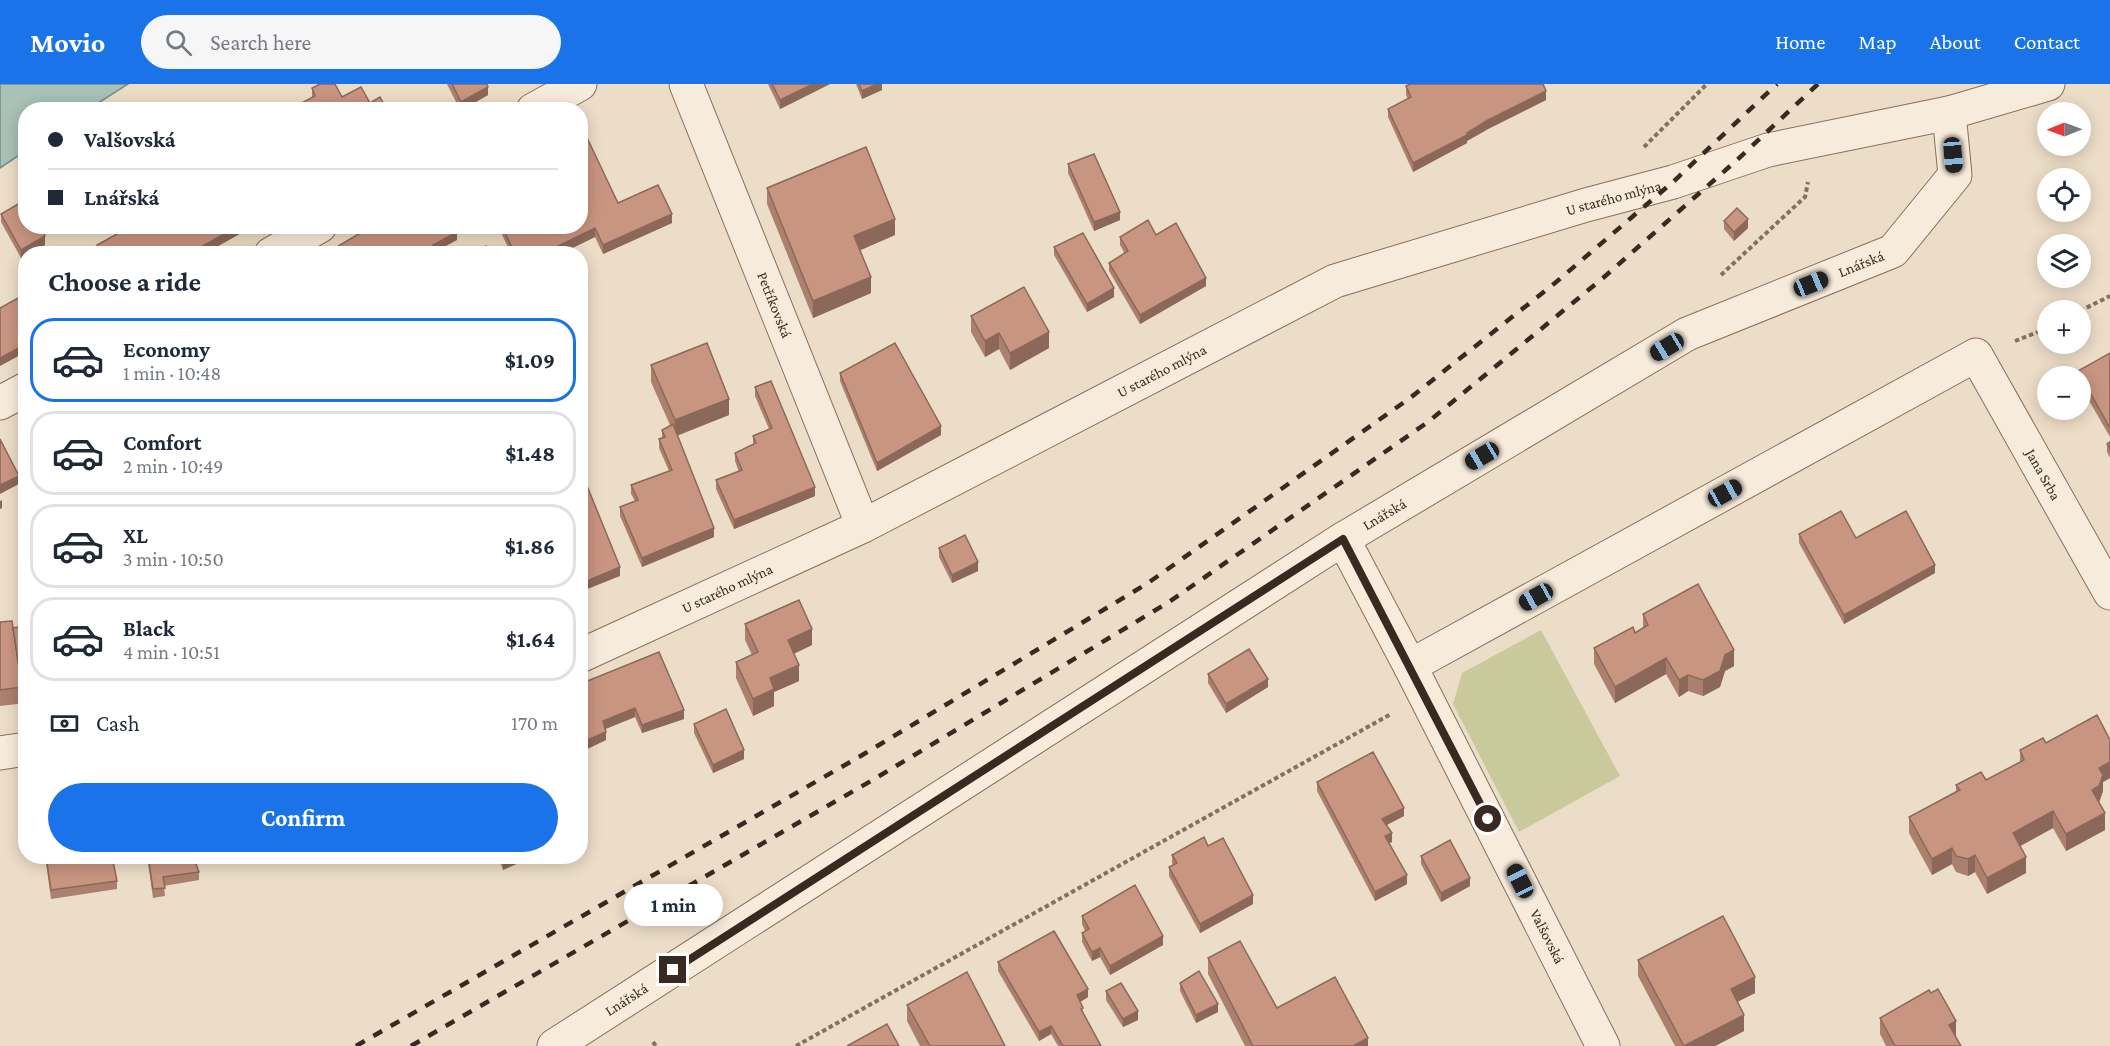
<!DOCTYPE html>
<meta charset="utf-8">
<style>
body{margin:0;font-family:"Crimson Pro",serif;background:#f6f6f7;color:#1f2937;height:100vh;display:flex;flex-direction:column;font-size:22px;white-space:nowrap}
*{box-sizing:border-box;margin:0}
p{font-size:20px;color:#747a83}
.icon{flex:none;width:33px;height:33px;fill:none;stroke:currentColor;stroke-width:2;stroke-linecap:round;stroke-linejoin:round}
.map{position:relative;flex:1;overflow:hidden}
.drawer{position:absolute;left:18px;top:162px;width:570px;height:618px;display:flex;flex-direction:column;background:#fff;border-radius:24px;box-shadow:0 3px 15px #0003}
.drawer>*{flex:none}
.guide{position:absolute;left:18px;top:18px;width:570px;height:132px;border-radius:24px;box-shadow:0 3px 15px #0003;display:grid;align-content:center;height:132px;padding:0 30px;background:#fff}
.needle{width:39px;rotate:269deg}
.buttons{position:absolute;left:2037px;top:18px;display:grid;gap:12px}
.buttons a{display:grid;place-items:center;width:54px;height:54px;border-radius:50%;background:#fff;box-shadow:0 3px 15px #0003;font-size:30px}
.end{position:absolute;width:27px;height:27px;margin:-14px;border:8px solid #392921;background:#fff;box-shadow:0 0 0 3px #fff}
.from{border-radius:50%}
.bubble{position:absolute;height:42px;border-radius:21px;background:#fff;box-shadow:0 3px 15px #0003;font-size:20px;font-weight:700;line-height:42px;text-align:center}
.car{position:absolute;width:18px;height:36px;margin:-18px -9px;border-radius:8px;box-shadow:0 0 4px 2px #0007;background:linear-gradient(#222 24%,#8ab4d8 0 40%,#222 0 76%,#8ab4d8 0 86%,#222 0)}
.guide b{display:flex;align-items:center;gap:21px;height:57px;font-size:22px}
.guide b+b{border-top:2px solid #e0e1e3}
.guide i{width:15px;height:15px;background:#1f2937}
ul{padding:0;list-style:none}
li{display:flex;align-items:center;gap:18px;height:84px;margin:0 12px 9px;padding:0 18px;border:3px solid #e0e1e3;border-radius:24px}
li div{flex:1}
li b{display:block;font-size:22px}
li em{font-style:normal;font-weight:700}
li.current{border-color:#1a73e8}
li>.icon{width:54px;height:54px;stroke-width:1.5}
h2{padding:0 30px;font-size:27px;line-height:72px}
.pay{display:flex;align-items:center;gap:15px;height:66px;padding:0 30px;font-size:22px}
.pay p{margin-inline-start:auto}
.primary-button{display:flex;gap:12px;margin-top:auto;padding:12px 30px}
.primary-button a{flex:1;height:69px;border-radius:36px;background:#1a73e8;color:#fff;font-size:24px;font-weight:700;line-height:69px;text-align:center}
header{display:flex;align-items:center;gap:36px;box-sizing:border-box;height:84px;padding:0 30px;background:#1a73e8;color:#fff}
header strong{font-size:28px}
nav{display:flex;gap:33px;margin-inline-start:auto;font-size:21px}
.search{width:420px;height:54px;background:#f6f6f7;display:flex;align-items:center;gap:15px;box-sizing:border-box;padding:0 21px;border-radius:33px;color:#747a83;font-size:22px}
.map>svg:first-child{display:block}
.green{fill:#cac99c}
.water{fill:#a9c1b6;stroke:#708f83;stroke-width:1.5}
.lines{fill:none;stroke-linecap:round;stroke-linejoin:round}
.minor-casing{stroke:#876f5e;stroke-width:35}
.path{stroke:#876f5e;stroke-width:4;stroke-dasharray:4.5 3;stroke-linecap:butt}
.minor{stroke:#f7ebdb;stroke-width:33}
.rail{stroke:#392921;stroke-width:4.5;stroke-dasharray:10 10;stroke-linecap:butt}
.wall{fill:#ac806e}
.shaded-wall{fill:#8c685a}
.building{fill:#c89580;stroke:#8c685a;stroke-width:1.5}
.route{stroke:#392921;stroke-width:8}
.labels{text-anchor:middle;stroke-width:4.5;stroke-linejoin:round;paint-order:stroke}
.street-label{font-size:15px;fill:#392921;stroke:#f4e8d7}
</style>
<header>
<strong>Movio</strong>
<div class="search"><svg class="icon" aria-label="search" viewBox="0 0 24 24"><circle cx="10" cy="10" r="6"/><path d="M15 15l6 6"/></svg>Search here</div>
<nav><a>Home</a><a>Map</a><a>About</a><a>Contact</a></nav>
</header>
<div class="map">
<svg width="2110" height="962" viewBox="0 0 2110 962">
<rect width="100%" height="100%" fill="#ecddc8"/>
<path class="green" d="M1541,546l79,146 -101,56 -66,-128 9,-31z"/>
<path class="water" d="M0,0h128l-39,25 -63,1 -1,41 -25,17z"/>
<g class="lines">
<g class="minor-casing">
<g id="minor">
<path id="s1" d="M686,0l177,442"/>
<path d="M533,26l47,-26"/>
<path d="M271,170l49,-28"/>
<path d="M0,319l26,-14"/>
<path id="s2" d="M1343,455l67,127 193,380"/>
<path id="s3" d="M580,572l283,-130 472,-245 251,-76 87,-23 95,-32 181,-37 99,-29"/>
<path id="s4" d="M1410,582l566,-311 134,238"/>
<path d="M0,669l26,-4"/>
<path id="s5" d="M554,962l789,-507 344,-205 206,-83 62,-76 -6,-62"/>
</g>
</g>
<g class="path">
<path d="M1644,63l63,-63"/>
<path d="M1721,191l84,-78 3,-15"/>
<path d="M2080,227l30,-15"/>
<path d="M2015,257l33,-13"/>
<path d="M653,958l3,4"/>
<path d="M796,962l595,-332"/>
</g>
<use href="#minor" class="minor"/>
<g class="rail">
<path d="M356,962l508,-292 284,-171 262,-185 145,-115 118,-101 104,-98"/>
<path d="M411,962l465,-268 293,-176 259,-180 175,-144 134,-118 81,-76"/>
</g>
</g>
<g class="wall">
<path d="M447,0h40l1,11 -26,15h-2z"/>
<path d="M768,0h62l-50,25z"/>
<path d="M856,0h26v6l-20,9z"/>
<path d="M1406,2l140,14 -58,29 -21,12v2l-54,29 -25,-55v-8l20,-10 -2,-4z"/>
<path d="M312,4l58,15 17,7h-91v-4l16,-9z"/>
<path d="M1068,80l52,56 -26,11 -26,-58z"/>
<path d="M767,104l128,47 -35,15 11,43 -58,25 -46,-114z"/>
<path d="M618,119l54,20 -69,31 -8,-17 -35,17h-49l-13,-28h82z"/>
<path d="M1,130l44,31 -19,9v2l-5,2 -20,-36z"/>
<path d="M1724,137l24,7 -14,13 -10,-12z"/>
<path d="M122,142h122l-1,6 -39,22h-107v-9l27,-15z"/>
<path d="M1156,151l50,51 -66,38 -31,-53v-8l16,-9 -5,-9v-8z"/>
<path d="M1054,163l60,50 -27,15 -33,-57z"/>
<path d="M971,232l78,32 -39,22 -11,-21 -14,8 -14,-25z"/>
<path d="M2110,269v84l-30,-52v-9h-2v-5z"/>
<path d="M651,281l78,50 -52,21 37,101 -72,30 -22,-51v-9l15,-6 -4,-7v-9l38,-14 -10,-23v-9l3,-1v-8l8,-5 -19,-43z"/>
<path d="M840,289l101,62 -64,36 -37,-90z"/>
<path d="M755,303l60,109 -81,33 -18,-40v-9l23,-8 -4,-11v-8l18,-9v-8l16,-7 -14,-33z"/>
<path d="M2110,358v16l-3,-6v-8z"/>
<path d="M1799,450l57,4 79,35 -91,51 -45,-81z"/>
<path d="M939,464l39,23 -26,12 -13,-26z"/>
<path d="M1643,530l91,52 -9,5 -5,16 -17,9 -15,-5 -9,6 -13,-23 -51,29 -21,-39v-16l41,-15 8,-5z"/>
<path d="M0,538l13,6 13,-2v77l-26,3z"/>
<path d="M745,540l67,21 -18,9 5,27 -25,11v14l-21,10 -17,-38v-16l16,-7 -7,-15z"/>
<path d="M1208,590l60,13 -42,26 -18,-30z"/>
<path d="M580,600l104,35 -42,14 -7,-16 -30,12 1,11 -21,10 -5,-10z"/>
<path d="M694,640l50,35 -31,14 -19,-40z"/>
<path d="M2110,656v38l-7,4v9l-4,12 6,27 -39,21 -13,-23 -33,18 6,27 -39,21 -12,-22 -7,4 -12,-4 -4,-8 -20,11 -23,-42v-16l47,-26v-6l30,-5 34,-18v-12l26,-7z"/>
<path d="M1317,698l87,34 -17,9 5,17 -3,1 18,41 -32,17 -58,-110z"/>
<path d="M1208,762l45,58 -53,29 -31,-57v-9l4,-2 -1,-2v-8z"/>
<path d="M45,772h67l5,25v8l-66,10z"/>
<path d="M147,772h46l6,16v8l-35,6 1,10 -12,2z"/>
<path d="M498,772h36l-31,14z"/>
<path d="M1421,772l49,30 -29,16 -20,-38z"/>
<path d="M1082,832l81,29 -53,30 -10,-18 -8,4 -10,-19v-9l3,-2 -3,-7z"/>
<path d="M1208,874l69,50 91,38h-123l-37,-72z"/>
<path d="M1638,876l117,33 -18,9 7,29 -29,15h-40l-37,-70z"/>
<path d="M998,878l90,35 -8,5 3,10 18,34h-43l-7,-12 -12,7 -41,-70z"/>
<path d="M1180,899l38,29 -22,11 -16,-32z"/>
<path d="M1106,907l32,29 -15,7 -17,-27z"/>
<path d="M907,921l98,41h-85l-13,-25z"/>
<path d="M1880,934l76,19 5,9h-75l-6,-12z"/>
</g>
<g class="shaded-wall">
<path d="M813,0h17l-50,25v-9z"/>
<path d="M877,0h5v6l-20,9v-8z"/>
<path d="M488,3v8l-27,15v-8z"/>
<path d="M1546,7v9l-58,29 -21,12v2l-54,29v-9l75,-43z"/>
<path d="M1120,128v8l-26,11v-9z"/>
<path d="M672,130v9l-69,31v-9z"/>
<path d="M895,135v16l-41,18v-17z"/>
<path d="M1748,135v9l-14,13v-9z"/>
<path d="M238,142h6l-1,6 -39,22h-15z"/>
<path d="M595,144v9l-35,17h-18z"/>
<path d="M457,148v8l-24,13v-8z"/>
<path d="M45,152v9l-15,9h-4v2l-5,2v-8z"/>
<path d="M871,193v16l-58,25v-17z"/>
<path d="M1206,194v8l-66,38v-9z"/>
<path d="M1114,204v9l-27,15v-8z"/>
<path d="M1049,248v16l-39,22v-17z"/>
<path d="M999,249v16l-14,8v-16z"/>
<path d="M26,260v8l-26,14v-8z"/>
<path d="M729,315v16l-54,21v-16z"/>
<path d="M941,342v9l-64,36v-8z"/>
<path d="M19,392v8l-19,10v-9z"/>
<path d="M815,403v9l-81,33v-9z"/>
<path d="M2,416v8l-2,1v-8z"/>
<path d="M714,444v9l-72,30v-9z"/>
<path d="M978,478v9l-26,12v-8z"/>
<path d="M1935,481v8l-91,51v-9z"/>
<path d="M620,483v9l-40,16v-8z"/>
<path d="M812,545v16l-24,11v-16z"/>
<path d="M1734,566v16l-9,5 -5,16 -17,9v-16l22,-25z"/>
<path d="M1666,574v16l-51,29v-16z"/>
<path d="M799,581v16l-25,11v14l-21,10v-17l17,-21z"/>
<path d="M1688,591v16l-9,6v-17z"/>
<path d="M1268,595v8l-42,26v-9z"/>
<path d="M635,624v9l-32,13v-9z"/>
<path d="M684,626v9l-42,14v-8z"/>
<path d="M606,648v8l-21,10v-9z"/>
<path d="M744,666v9l-31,14v-8z"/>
<path d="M2110,678v16l-7,4v9l-4,11 -7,-12 7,-22z"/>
<path d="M1404,724v8l-22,11v-8z"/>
<path d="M2053,727v17l-40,22v-17z"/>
<path d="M2105,729v17l-39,21v-17z"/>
<path d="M1392,749v9l-7,3v-9z"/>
<path d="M1952,764v16l-20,11v-16z"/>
<path d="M1975,771v17l-7,4v-17z"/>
<path d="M301,772h15l-15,6z"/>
<path d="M503,772h31l-31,14z"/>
<path d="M2026,773v16l-39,21v-16z"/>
<path d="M1407,791v9l-32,17v-9z"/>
<path d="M1470,794v8l-29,16v-9z"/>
<path d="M1253,811v9l-53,29v-9z"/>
<path d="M1163,852v9l-53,30v-9z"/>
<path d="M1100,864v9l-8,4v-9z"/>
<path d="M1755,893v16l-24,12v-16z"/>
<path d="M1088,905v8l-11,7v-9z"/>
<path d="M1218,920v8l-22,11v-8z"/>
<path d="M1138,927v9l-15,7v-8z"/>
<path d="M1744,931v16l-29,15h-31z"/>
<path d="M1956,937v17l-7,-13z"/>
<path d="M1051,942v8l-12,7v-9z"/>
<path d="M1368,954v8h-15z"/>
</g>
<g class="building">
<path d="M320,0h15l7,13 19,-10 9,16 10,-6 7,13h-89l-2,-4 19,-10 -3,-8z"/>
<path d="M452,0h35l1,3 -27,15z"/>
<path d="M772,0h41l-33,16z"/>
<path d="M859,0h18l-15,7z"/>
<path d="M1410,0h133l3,7 -58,29 -21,13v2l-54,28 -25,-54 23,-12 -5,-11z"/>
<path d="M580,39l38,80 40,-18 14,29 -69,31 -8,-17 -53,26h-27l-13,-28h78z"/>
<path d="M866,63l29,72 -41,17 17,41 -58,24 -46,-113z"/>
<path d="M1094,70l26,58 -26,10 -26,-58z"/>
<path d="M25,116l1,26h14l5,10 -24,14 -20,-36z"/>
<path d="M1737,124l11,11 -14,13 -10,-11z"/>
<path d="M1148,136l8,15 20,-12 30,55 -66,37 -31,-52 19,-12 -8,-14z"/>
<path d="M127,142h111l-49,28h-87l-5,-9 31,-17z"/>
<path d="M372,142h82l3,6 -24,13 5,9h-113z"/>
<path d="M1083,149l31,55 -27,16 -33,-57z"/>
<path d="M486,162l3,8h-19z"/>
<path d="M1024,203l25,45 -39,21 -11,-20 -14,8 -14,-25z"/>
<path d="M18,214l8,14v32l-26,14v-50z"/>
<path d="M707,259l22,56 -54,21 -24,-55z"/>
<path d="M895,259l46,83 -64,37 -37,-90z"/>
<path d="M2110,269v75l-32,-57z"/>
<path d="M771,297l44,106 -81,33 -18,-40 26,-10 -7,-17 21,-10 -3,-7 19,-8 -17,-41z"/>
<path d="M673,340l41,104 -72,30 -22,-51 18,-7 -7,-15 41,-15 -13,-31 6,-2 -3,-7z"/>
<path d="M0,355l19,37 -19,9z"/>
<path d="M2110,358v7l-3,-5z"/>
<path d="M583,392l37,91 -40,17v-52l2,-1 -2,-3v-51z"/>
<path d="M1841,427l15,27 50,-27 29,54 -91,50 -45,-81z"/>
<path d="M965,451l13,27 -26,13 -13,-27z"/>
<path d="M1698,500l36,66 -9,5 -5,16 -17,9 -15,-5 -9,5 -13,-22 -51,29 -21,-39 39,-21 2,6 13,-8 -5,-11z"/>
<path d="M799,516l13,29 -24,11 11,25 -29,13 4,11 -21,10 -17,-37 22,-10 -13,-28z"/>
<path d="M12,537l10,66 -22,3v-68z"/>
<path d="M26,542v69h-4v-8l-9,-59z"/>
<path d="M1249,565l19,30 -42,25 -18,-30z"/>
<path d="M659,568l25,58 -42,15 -7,-17 -32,13 3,11 -21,9 -5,-10v-47z"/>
<path d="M726,625l18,41 -31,15 -19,-41z"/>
<path d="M2097,631l13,25v22l-11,6 4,7 -4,11 -7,4 13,23 -39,21 -13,-23 -40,22 13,24 -39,21 -12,-23 -7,4 -12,-3 -4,-8 -20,11 -23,-42 51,-27 -4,-5 25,-13 5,8 38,-20 -4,-10 23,-12 3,5z"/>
<path d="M1373,668l31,56 -22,11 10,14 -7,3 22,39 -32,17 -58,-110z"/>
<path d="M1204,753l4,9 15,-8 30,57 -53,29 -31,-57 8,-4 -5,-8z"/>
<path d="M1450,756l20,38 -29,15 -20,-37z"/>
<path d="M46,772h66l5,25 -66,9z"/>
<path d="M148,772h45l6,16 -36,5 2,11 -12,1z"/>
<path d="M1135,801l28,51 -53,30 -10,-18 -8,4 -10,-19 7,-4 -7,-13z"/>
<path d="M1723,832l32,61 -24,12 13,26 -60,31 -46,-86z"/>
<path d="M1054,847l34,58 -11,6 6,13 -2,1 20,37h-38l-12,-20 -12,6 -41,-70z"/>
<path d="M1240,857l37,67 58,-31 33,61 -15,8h-100l-45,-88z"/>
<path d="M1199,887l19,33 -22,11 -16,-32z"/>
<path d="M967,888l38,74h-75l-23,-41z"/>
<path d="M1121,899l17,28 -15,8 -17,-28z"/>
<path d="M1938,905l18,32 -7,4 12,21h-66l-15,-28 49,-28 2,3z"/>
<path d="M887,940l12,22h-52z"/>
</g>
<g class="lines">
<path class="route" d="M673,886l670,-431 145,280"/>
</g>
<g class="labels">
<g class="street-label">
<text dy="5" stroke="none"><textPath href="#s3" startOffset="1134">U starého mlýna</textPath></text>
<text dy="5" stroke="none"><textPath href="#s5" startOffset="1526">Lnářská</textPath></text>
<text dy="5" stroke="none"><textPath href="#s1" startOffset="238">Petříkovská</textPath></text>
<text dy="5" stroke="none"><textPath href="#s3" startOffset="648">U starého mlýna</textPath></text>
<text dy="5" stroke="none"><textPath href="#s4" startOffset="783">Jana Srba</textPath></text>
<text dy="5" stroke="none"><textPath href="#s5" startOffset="986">Lnářská</textPath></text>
<text dy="5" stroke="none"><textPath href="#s3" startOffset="162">U starého mlýna</textPath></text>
<text dy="5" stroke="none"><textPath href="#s2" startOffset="447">Valšovská</textPath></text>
<text dy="5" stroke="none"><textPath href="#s5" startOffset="86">Lnářská</textPath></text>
</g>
</g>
</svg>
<div class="buttons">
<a><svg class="needle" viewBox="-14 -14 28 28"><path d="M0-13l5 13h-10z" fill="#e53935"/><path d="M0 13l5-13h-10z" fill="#747a83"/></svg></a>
<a><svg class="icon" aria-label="locate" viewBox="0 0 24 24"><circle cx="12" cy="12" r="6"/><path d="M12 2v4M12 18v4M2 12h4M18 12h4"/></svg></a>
<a><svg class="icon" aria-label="layers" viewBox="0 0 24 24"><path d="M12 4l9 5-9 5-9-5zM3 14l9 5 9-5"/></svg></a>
<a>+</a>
<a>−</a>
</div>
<i class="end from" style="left:1488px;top:735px"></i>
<i class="end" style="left:673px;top:886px"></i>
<div class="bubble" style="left:624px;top:800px;width:99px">1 min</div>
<i class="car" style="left:1953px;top:71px;rotate:175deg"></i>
<i class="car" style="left:1811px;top:200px;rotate:68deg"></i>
<i class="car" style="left:1667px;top:263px;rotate:239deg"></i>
<i class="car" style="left:1482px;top:372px;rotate:240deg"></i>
<i class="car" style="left:1725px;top:409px;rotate:61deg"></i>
<i class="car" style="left:1536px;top:513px;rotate:241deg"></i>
<i class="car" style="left:1520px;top:797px;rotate:333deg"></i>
<div class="guide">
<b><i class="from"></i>Valšovská</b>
<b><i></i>Lnářská</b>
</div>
<section class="drawer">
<h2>Choose a ride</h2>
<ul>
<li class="current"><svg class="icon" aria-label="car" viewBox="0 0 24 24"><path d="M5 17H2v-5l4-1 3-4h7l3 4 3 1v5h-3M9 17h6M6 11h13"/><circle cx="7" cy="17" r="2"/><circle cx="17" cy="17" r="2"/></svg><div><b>Economy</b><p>1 min · 10:48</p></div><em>$1.09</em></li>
<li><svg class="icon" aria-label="car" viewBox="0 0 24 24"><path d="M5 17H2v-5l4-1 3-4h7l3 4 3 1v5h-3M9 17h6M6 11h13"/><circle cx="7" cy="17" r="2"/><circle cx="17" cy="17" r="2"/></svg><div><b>Comfort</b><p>2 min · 10:49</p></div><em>$1.48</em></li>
<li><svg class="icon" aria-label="car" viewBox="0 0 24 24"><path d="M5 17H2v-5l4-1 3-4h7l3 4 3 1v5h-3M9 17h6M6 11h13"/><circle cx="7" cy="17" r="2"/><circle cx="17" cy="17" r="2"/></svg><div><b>XL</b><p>3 min · 10:50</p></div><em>$1.86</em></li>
<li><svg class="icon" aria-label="car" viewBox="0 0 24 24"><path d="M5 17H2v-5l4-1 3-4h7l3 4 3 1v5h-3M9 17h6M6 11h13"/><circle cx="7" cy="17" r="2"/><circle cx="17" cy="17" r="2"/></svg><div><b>Black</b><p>4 min · 10:51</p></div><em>$1.64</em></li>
</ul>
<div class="pay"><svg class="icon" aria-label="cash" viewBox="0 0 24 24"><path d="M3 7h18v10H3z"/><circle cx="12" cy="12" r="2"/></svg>Cash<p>170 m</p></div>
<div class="primary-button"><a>Confirm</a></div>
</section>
</div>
